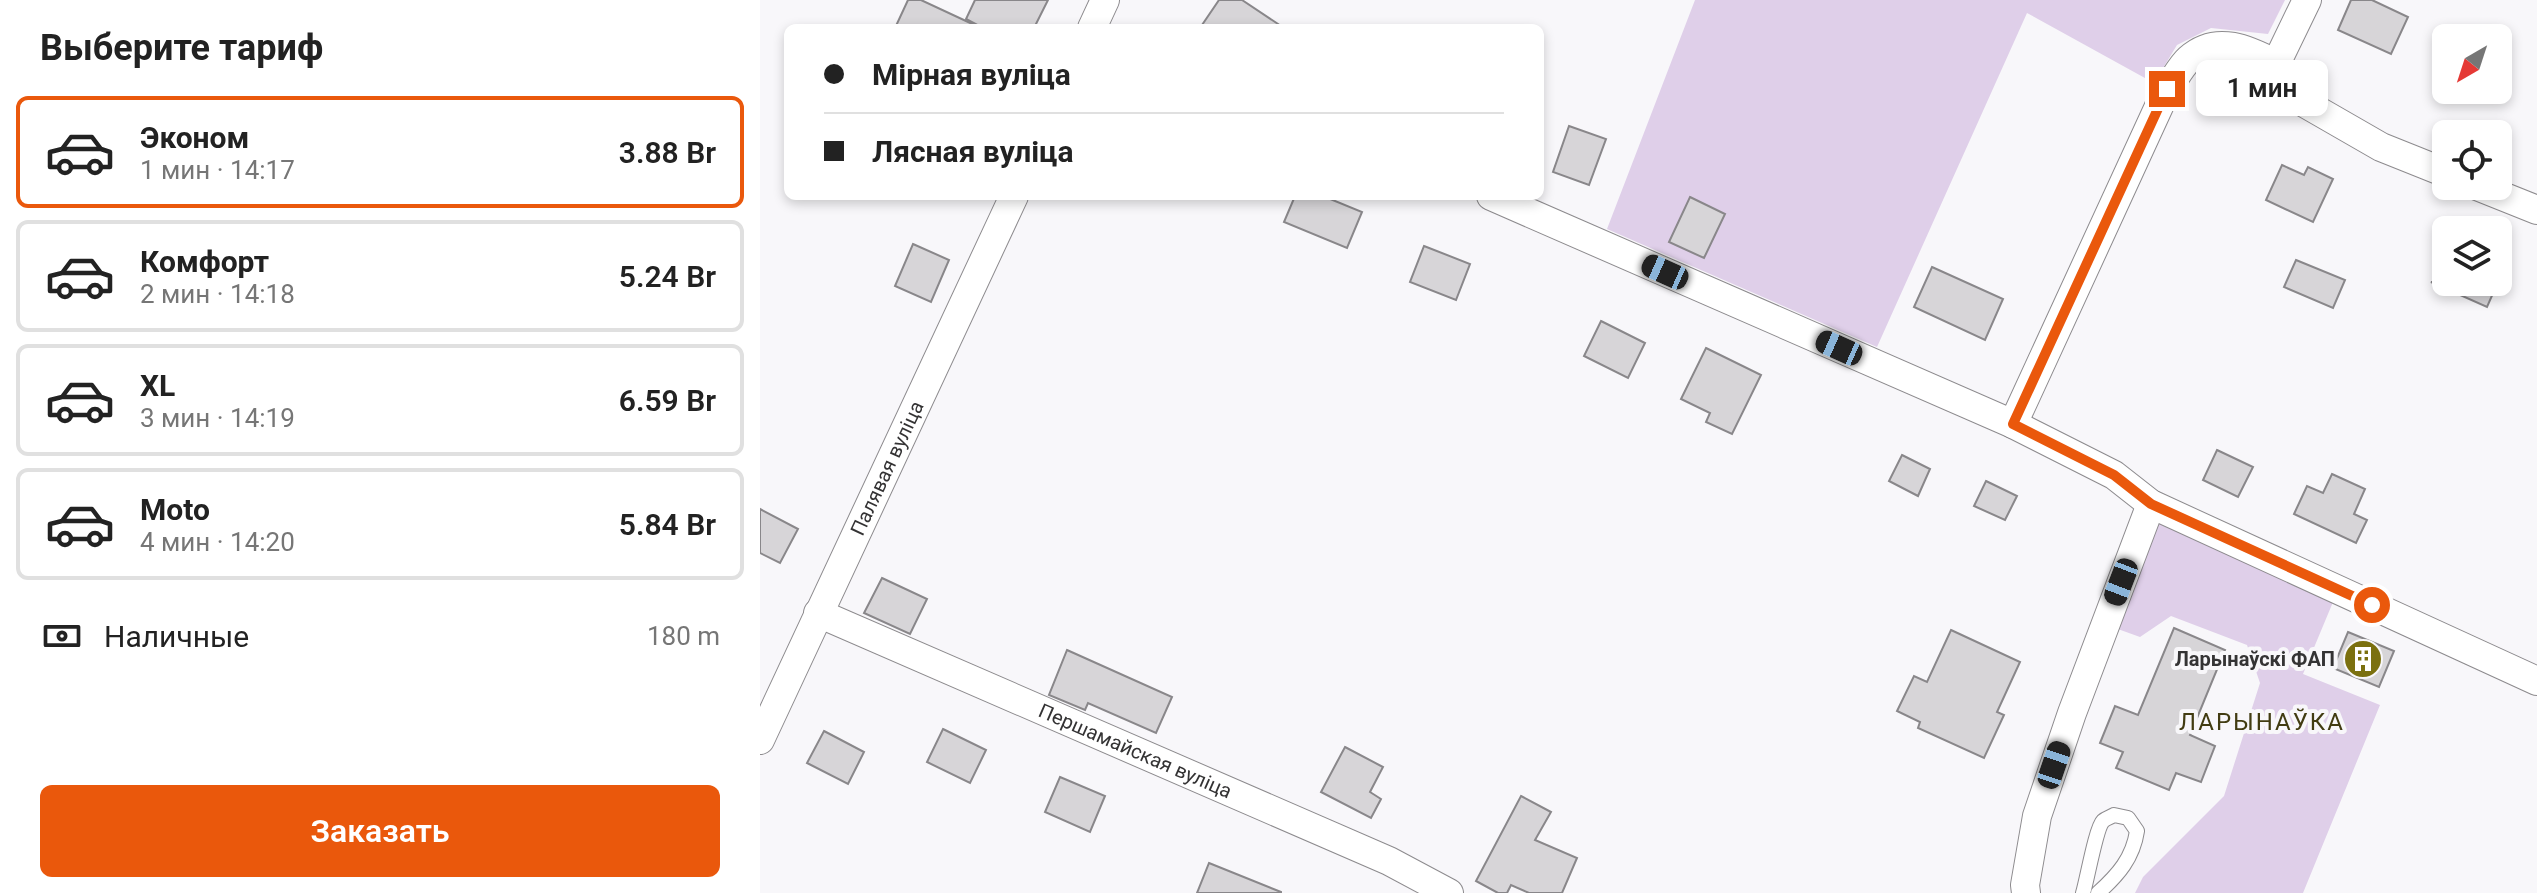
<!DOCTYPE html>
<html lang="ru">
<meta charset="utf-8">
<style>
body{margin:0;font-family:Roboto,sans-serif;background:#f2f2f2;color:#222;height:100vh;display:flex;flex-direction:column;font-size:30px;white-space:nowrap}
*{box-sizing:border-box;margin:0}
p{font-size:26px;color:#767676}
.icon{flex:none;width:44px;height:44px;fill:none;stroke:currentColor;stroke-width:2;stroke-linecap:round;stroke-linejoin:round}
.map{position:relative;flex:1;overflow:hidden}
.side{display:flex;flex-direction:column;background:#fff;width:760px}
.side>*{flex:none}
.banner{position:absolute;left:24px;top:24px;width:760px;height:176px;border-radius:12px;box-shadow:0 4px 12px #0003;display:grid;align-content:center;height:176px;padding:0 40px;background:#fff}
.needle{width:52px;rotate:219deg}
.fabs{position:absolute;left:1672px;top:24px;display:grid;gap:16px}
.fabs a{display:grid;place-items:center;width:80px;height:80px;border-radius:12px;background:#fff;box-shadow:0 4px 12px #0003;font-size:40px}
.end{position:absolute;width:36px;height:36px;margin:-18px;border:10px solid #ea580c;background:#fff;box-shadow:0 0 0 4px #fff}
.from{border-radius:50%}
.bubble{position:absolute;height:56px;border-radius:12px;background:#fff;box-shadow:0 4px 12px #0003;font-size:26px;font-weight:600;line-height:56px;text-align:center}
.car{position:absolute;width:24px;height:48px;margin:-24px -12px;border-radius:10px;box-shadow:0 0 6px 2px #0007;background:linear-gradient(#222 24%,#8ab4d8 0 40%,#222 0 76%,#8ab4d8 0 86%,#222 0)}
.banner b{display:flex;align-items:center;gap:28px;height:76px;font-size:30px}
.banner b+b{border-top:2px solid #e0e0e0}
.banner i{width:20px;height:20px;background:#222}
ul{padding:0;list-style:none}
li{display:flex;align-items:center;gap:24px;height:112px;margin:0 16px 12px;padding:0 24px;border:4px solid #e0e0e0;border-radius:12px}
li div{flex:1}
li b{display:block;font-size:30px}
li em{font-style:normal;font-weight:600}
li.selected{border-color:#ea580c}
li>.icon{width:72px;height:72px;stroke-width:1.5}
h2{padding:0 40px;font-size:36px;line-height:96px}
.pay{display:flex;align-items:center;gap:20px;height:88px;padding:0 40px;font-size:30px}
.pay p{margin-inline-start:auto}
.primary-button{display:flex;gap:16px;margin-top:auto;padding:16px 40px}
.primary-button a{flex:1;height:92px;border-radius:12px;background:#ea580c;color:#fff;font-size:32px;font-weight:600;line-height:92px;text-align:center}
main{display:flex;flex:1;min-height:0}
.map>svg:first-child{display:block}
.green{fill:#dfcfe9}
.building{fill:#d7d5d8;stroke:#89878a;stroke-width:2}
.lines{fill:none;stroke-linecap:round;stroke-linejoin:round}
.lane-casing{stroke:#8d8b8e;stroke-width:16}
.street-casing{stroke:#8d8b8e;stroke-width:30}
.lane{stroke:#fff;stroke-width:14}
.street{stroke:#fff;stroke-width:28}
.route{stroke:#ea580c;stroke-width:10}
.labels{text-anchor:middle;stroke-width:8;stroke-linejoin:round;paint-order:stroke}
.street-label{font-size:20px;fill:#343334;stroke:#f8f7fa}
.poi-label{font-size:20px;font-weight:bold;fill:#343334;stroke:#f8f7fa;text-anchor:end}
.quarter-label{font-size:24px;letter-spacing:2px;fill:#423c12;stroke:#f8f7fa}
</style>
<main>
<section class="side">
<h2>Выберите тариф</h2>
<ul>
<li class="selected"><svg class="icon" aria-label="car" viewBox="0 0 24 24"><path d="M5 17H2v-5l4-1 3-4h7l3 4 3 1v5h-3M9 17h6M6 11h13"/><circle cx="7" cy="17" r="2"/><circle cx="17" cy="17" r="2"/></svg><div><b>Эконом</b><p>1 мин · 14:17</p></div><em>3.88 Br</em></li>
<li><svg class="icon" aria-label="car" viewBox="0 0 24 24"><path d="M5 17H2v-5l4-1 3-4h7l3 4 3 1v5h-3M9 17h6M6 11h13"/><circle cx="7" cy="17" r="2"/><circle cx="17" cy="17" r="2"/></svg><div><b>Комфорт</b><p>2 мин · 14:18</p></div><em>5.24 Br</em></li>
<li><svg class="icon" aria-label="car" viewBox="0 0 24 24"><path d="M5 17H2v-5l4-1 3-4h7l3 4 3 1v5h-3M9 17h6M6 11h13"/><circle cx="7" cy="17" r="2"/><circle cx="17" cy="17" r="2"/></svg><div><b>XL</b><p>3 мин · 14:19</p></div><em>6.59 Br</em></li>
<li><svg class="icon" aria-label="car" viewBox="0 0 24 24"><path d="M5 17H2v-5l4-1 3-4h7l3 4 3 1v5h-3M9 17h6M6 11h13"/><circle cx="7" cy="17" r="2"/><circle cx="17" cy="17" r="2"/></svg><div><b>Moto</b><p>4 мин · 14:20</p></div><em>5.84 Br</em></li>
</ul>
<div class="pay"><svg class="icon" aria-label="cash" viewBox="0 0 24 24"><path d="M3 7h18v10H3z"/><circle cx="12" cy="12" r="2"/></svg>Наличные<p>180 m</p></div>
<div class="primary-button"><a>Заказать</a></div>
</section>
<div class="map">
<svg width="1777" height="893" viewBox="0 0 1777 893">
<rect width="100%" height="100%" fill="#f8f7fa"/>
<g class="green">
<path d="M935,0h590l-17,34 -57,-6 -34,17 -23,38 -127,-70 -150,334 -270,-118z"/>
<path d="M1398,519l175,83 -30,72 77,31 -77,188h-168l8,-16 81,-81 36,-113 -13,-38 -76,-29 -31,21 -25,-9z"/>
</g>
<g class="building">
<path d="M148,0h13l60,28h-86z"/>
<path d="M215,0h73l-14,28h-51l-17,-9z"/>
<path d="M459,0h23l42,28h-84z"/>
<path d="M1591,0h21l36,17 -17,37 -53,-24z"/>
<path d="M809,126l37,13 -17,46 -36,-13z"/>
<path d="M1522,165l22,10 4,-8 25,12 -20,43 -47,-22z"/>
<path d="M535,196h28l39,16 -15,36 -63,-26z"/>
<path d="M930,197l35,17 -21,44 -35,-16z"/>
<path d="M153,244l36,16 -18,42 -36,-16z"/>
<path d="M664,246l46,18 -14,36 -46,-18z"/>
<path d="M1536,260l49,20 -12,28 -49,-21z"/>
<path d="M1172,267l71,32 -18,41 -71,-33z"/>
<path d="M1671,282h67l-11,25z"/>
<path d="M841,321l44,22 -17,35 -44,-22z"/>
<path d="M946,348l55,27 -29,59 -26,-12 4,-9 -29,-14z"/>
<path d="M1457,450l36,17 -15,30 -35,-17z"/>
<path d="M1142,455l28,14 -12,27 -29,-15z"/>
<path d="M1572,474l33,15 -11,25 13,6 -11,23 -62,-29 13,-28 16,7z"/>
<path d="M1226,481l31,15 -12,24 -31,-14z"/>
<path d="M0,509l38,20 -18,34 -20,-10z"/>
<path d="M122,578l45,21 -17,35 -46,-21z"/>
<path d="M1414,628l51,22 -35,85 25,11 -14,36 -25,-9 -7,17 -53,-22 7,-16 -23,-9 15,-37 23,9z"/>
<path d="M1191,630l69,32 -23,50 7,3 -20,43 -66,-30 2,-6 -23,-11 17,-35 13,6z"/>
<path d="M1588,632l46,19 -15,36 -46,-19z"/>
<path d="M307,650l105,47 -16,36 -68,-30 -3,7 -36,-15z"/>
<path d="M183,729l43,21 -16,33 -43,-21z"/>
<path d="M64,731l40,21 -16,32 -41,-21z"/>
<path d="M585,747l38,20 -13,25 11,7 -10,19 -50,-26z"/>
<path d="M300,777l45,19 -15,36 -45,-20z"/>
<path d="M761,796l30,16 -16,28 42,18 -15,35h-33l-18,-8 -4,8h-9l-22,-12z"/>
<path d="M449,863l72,29v1h-84z"/>
</g>
<g class="lines">
<g class="lane-casing">
<path id="lane" d="M1323,893c4,-13 13,-65 20,-72 3,-3 8,-4 11,-6l14,3 9,13c-4,27 -19,44 -39,62"/>
</g>
<g class="street-casing">
<g id="street">
<path d="M332,28l13,-28"/>
<path d="M1516,64l7,17 18,20 80,46 65,26"/>
<path d="M1516,64l31,-64"/>
<path d="M1717,186l60,24"/>
<path d="M731,196l522,228 101,51 37,29 386,177"/>
<path d="M1253,424l154,-335c7,-9 14,-23 22,-30 28,-25 60,-9 87,5"/>
<path id="s1" d="M58,613l571,248 60,32"/>
<path id="s2" d="M0,740l254,-544"/>
<path d="M1266,893l-1,-8 12,-69 35,-103 79,-209"/>
</g>
</g>
<use href="#lane" class="lane"/>
<use href="#street" class="street"/>
</g>
<g class="lines">
<path class="route" d="M1407,89l-154,335 101,51 37,29 221,101"/>
</g>
<defs>
<g id="building-disc" transform="scale(2)"><circle r="9.5" fill="#7b700f" stroke="#f8f7fa"/><path d="M-4-6H4V6H1V3H-1V6H-4ZM-2.5-4.3h1.7v1.8h-1.7ZM.8-4.3h1.7v1.8H.8ZM-2.5-1h1.7V.8h-1.7ZM.8-1h1.7V.8H.8Z" fill="#fff"/></g>
</defs>
<g fill-rule="evenodd">
<use href="#building-disc" x="1603" y="659"/>
</g>
<g class="labels">
<g class="street-label">
<text dy="7" stroke="none"><textPath href="#s2" startOffset="300">Палявая вуліца</textPath></text>
<text dy="7" stroke="none"><textPath href="#s1" startOffset="346">Першамайская вуліца</textPath></text>
</g>
<g class="poi-label">
<text x="1575" y="666">Ларынаўскі ФАП</text>
</g>
<g class="quarter-label">
<text x="1502" y="730">ЛАРЫНАЎКА</text>
</g>
</g>
</svg>
<div class="fabs">
<a><svg class="needle" viewBox="-14 -14 28 28"><path d="M0-13l5 13h-10z" fill="#e53935"/><path d="M0 13l5-13h-10z" fill="#767676"/></svg></a>
<a><svg class="icon" aria-label="locate" viewBox="0 0 24 24"><circle cx="12" cy="12" r="6"/><path d="M12 2v4M12 18v4M2 12h4M18 12h4"/></svg></a>
<a><svg class="icon" aria-label="layers" viewBox="0 0 24 24"><path d="M12 4l9 5-9 5-9-5zM3 14l9 5 9-5"/></svg></a>
</div>
<i class="end from" style="left:1612px;top:605px"></i>
<i class="end" style="left:1407px;top:89px"></i>
<div class="bubble" style="left:1436px;top:60px;width:132px">1 мин</div>
<i class="car" style="left:905px;top:272px;rotate:294deg"></i>
<i class="car" style="left:1079px;top:348px;rotate:294deg"></i>
<i class="car" style="left:1361px;top:582px;rotate:201deg"></i>
<i class="car" style="left:1294px;top:765px;rotate:19deg"></i>
<div class="banner">
<b><i class="from"></i>Мірная вуліца</b>
<b><i></i>Лясная вуліца</b>
</div>
</div>
</main>
